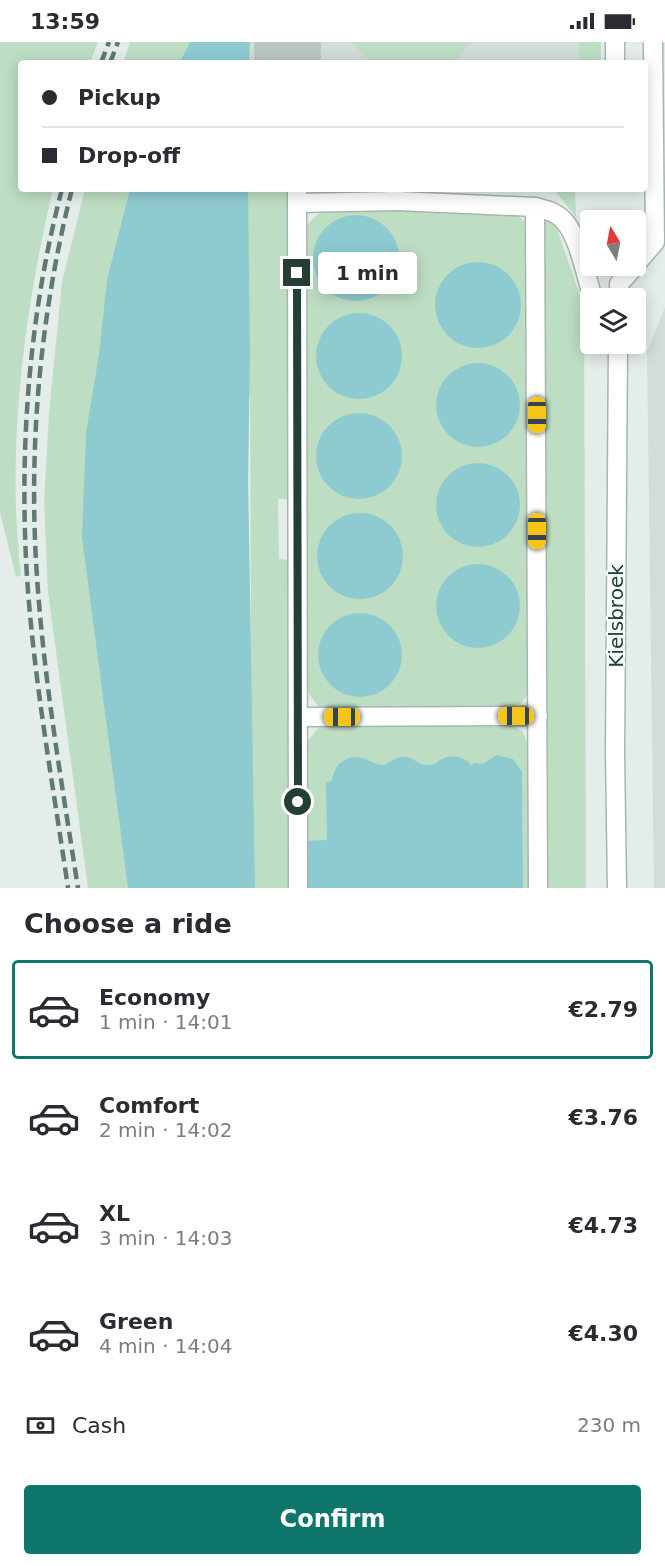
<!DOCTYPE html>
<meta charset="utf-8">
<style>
body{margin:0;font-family:"DejaVu Sans",sans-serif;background:#f2f2f3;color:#2b2b33;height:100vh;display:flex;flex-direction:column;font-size:22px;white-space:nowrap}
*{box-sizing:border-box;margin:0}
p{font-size:20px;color:#7c7c81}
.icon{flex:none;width:33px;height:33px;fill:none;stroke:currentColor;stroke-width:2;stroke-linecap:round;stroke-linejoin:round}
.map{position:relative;height:846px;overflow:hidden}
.side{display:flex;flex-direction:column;background:#fff;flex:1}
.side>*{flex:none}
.hud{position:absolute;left:18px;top:18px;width:630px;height:132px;border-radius:6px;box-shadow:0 3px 15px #0003;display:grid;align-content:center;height:132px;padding:0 24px;background:#fff}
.needle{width:39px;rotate:350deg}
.controls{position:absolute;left:580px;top:168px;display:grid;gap:12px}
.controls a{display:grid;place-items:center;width:66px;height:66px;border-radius:6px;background:#fff;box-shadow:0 3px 15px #0003;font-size:30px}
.end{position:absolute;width:27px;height:27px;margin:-14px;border:8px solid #243f36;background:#fff;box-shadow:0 0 0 3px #fff}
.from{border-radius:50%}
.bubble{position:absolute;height:42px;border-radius:6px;background:#fff;box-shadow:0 3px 15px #0003;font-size:20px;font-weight:700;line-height:42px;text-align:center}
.car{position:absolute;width:18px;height:36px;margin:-18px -9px;border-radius:8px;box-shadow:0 0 4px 2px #0007;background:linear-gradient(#f5c518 24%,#345 0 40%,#f5c518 0 76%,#345 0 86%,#f5c518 0)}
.hud b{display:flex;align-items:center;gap:21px;height:57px;font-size:22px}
.hud b+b{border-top:2px solid #e1e1e2}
.hud i{width:15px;height:15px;background:#2b2b33}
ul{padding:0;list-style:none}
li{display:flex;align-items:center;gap:18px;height:99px;margin:0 12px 9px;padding:0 12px;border:3px solid transparent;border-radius:6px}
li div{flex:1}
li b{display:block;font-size:22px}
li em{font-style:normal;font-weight:700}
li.active{border-color:#0f766e}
li>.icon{width:54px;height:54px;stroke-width:1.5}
h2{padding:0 24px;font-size:27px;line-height:72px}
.pay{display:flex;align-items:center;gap:15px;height:66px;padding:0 24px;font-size:22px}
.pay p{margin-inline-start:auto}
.action{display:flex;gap:12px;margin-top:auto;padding:12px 24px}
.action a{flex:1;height:69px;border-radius:6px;background:#0f766e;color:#fff;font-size:24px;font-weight:700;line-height:69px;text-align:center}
.status{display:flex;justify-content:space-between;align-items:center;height:42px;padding:0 30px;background:#fff;direction:ltr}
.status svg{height:16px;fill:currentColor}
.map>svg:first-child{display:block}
.built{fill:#d2ddd8}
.green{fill:#bedec4;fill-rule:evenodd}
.water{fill:#8ecbd1}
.building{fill:#bac8c1;stroke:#b7c7bf;stroke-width:1.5}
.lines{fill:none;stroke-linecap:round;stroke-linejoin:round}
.minor-casing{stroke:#a7b5b0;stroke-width:21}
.minor{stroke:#fff;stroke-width:18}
.rail{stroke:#5e7a71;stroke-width:4.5;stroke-dasharray:12 6;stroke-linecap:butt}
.route{stroke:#243f36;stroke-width:8}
.labels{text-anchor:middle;stroke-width:4.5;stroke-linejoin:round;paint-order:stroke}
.street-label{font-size:20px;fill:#243f36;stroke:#f5faf7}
</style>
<div class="status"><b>13:59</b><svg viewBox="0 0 49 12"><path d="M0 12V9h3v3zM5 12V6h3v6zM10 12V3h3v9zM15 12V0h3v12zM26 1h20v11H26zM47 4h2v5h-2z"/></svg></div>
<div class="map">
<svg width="665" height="846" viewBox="0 0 665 846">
<rect width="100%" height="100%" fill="#e4ede9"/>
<g class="built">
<path d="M170,0h431v21h-441z"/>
<path d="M665,265v581h-11l-7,-537z"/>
</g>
<g class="green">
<path d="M0,0h98l-8,21h-69v126h32c-29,123 -47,260 -32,386l-5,2 -16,-65z"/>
<path d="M130,0h102l-46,21h-63z"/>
<path d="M350,0h121l-18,21h-80z"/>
<path d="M579,0h22v21h-21z"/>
<path d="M85,147h57l-2,699h-52l-40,-296 -4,-90 5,-89 13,-131z"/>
<path d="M222,147h68l-1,310h-11l1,60 11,1v328h-63zM249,354h1l1,259 -3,-175z"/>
<path d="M420,147h155l1,28 -20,-25h-133z"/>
<path d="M345,164l173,9 8,9 5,15 -2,454 -8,10 -12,6h-178l-13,-3 -12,-16 -3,-458c9,-18 23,-24 42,-26z"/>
<path d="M546,177l9,4 29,84 2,581h-41l-2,-665z"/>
<path d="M333,680h171l19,10 8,21 1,135h-229l3,-145 14,-17z"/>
</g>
<g class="water">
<path d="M190,0h60l-1,21h-69z"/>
<path d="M130,147h118l2,165 -2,126 7,408h-127l-46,-351 4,-104 13,-79 8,-74z"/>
<circle cx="356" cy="216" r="43"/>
<circle cx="478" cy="263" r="43"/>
<circle cx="359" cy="314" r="43"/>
<circle cx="478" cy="363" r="42"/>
<circle cx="359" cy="414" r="43"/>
<circle cx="478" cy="463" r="42"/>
<circle cx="360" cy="514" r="43"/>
<circle cx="478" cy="564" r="42"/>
<circle cx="360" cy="613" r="42"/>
<path d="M497,713l16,4 9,13 1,116h-216v-47l20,-1 -1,-58 6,-1c1,-15 14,-28 30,-23 10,3 13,7 23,7 30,-21 28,6 49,-1 3,-1 5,-4 8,-5 11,-6 23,-2 30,7l1,-3 9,1z"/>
</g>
<rect class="building" x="255" y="0" width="65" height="21"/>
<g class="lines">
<g class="minor-casing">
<g id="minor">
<path d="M615,21v-21"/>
<path d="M297,147l1,699"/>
<path d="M394,147l4,12 137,6c12,3 22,5 30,15 14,16 21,55 28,76"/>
<path d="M297,161l101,-2"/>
<path d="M535,165l3,681"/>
<path d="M636,222l19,-22 -2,-200"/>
<path d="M619,256v-14l16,-18"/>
<path d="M298,675l240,-1"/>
<path d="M617,846l-2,-136 3,-408"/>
</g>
</g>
<use href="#minor" class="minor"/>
<g class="rail">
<path d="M101,21l8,-21"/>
<path d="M110,21l8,-21"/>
<path d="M62,147c-33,125 -43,259 -35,388 7,104 26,208 41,311"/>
<path d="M72,147c-32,126 -44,258 -35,388 7,104 25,208 41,311"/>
</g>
</g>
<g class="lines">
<path class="route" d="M297,231l1,529"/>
</g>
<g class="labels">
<g class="street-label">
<text transform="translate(616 574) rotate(-90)" y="7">Kielsbroek</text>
</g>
</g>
</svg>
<div class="controls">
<a><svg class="needle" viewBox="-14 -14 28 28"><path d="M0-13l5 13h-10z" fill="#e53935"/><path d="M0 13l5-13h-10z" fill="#7c7c81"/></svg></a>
<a><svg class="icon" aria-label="layers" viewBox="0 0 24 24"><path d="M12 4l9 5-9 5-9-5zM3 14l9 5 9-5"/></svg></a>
</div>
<i class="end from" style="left:298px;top:760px"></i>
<i class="end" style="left:297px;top:231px"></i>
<div class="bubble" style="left:318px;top:210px;width:99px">1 min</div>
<i class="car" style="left:537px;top:373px;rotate:180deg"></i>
<i class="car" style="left:537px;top:489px;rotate:180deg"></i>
<i class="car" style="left:516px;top:674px;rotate:270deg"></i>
<i class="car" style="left:342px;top:675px;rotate:270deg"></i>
<div class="hud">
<b><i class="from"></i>Pickup</b>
<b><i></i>Drop-off</b>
</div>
</div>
<section class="side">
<h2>Choose a ride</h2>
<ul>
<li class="active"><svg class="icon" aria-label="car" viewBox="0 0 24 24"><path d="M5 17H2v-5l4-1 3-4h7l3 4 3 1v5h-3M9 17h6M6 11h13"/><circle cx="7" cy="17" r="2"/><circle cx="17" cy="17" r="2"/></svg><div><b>Economy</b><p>1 min · 14:01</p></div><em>€2.79</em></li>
<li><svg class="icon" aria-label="car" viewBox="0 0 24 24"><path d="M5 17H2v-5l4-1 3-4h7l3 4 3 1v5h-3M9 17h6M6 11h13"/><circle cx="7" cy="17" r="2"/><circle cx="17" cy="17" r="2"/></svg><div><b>Comfort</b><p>2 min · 14:02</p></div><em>€3.76</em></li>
<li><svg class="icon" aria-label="car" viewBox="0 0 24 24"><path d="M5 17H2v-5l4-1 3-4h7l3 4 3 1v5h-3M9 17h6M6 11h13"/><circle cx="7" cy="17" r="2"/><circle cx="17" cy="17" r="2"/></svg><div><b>XL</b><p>3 min · 14:03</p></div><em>€4.73</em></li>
<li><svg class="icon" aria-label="car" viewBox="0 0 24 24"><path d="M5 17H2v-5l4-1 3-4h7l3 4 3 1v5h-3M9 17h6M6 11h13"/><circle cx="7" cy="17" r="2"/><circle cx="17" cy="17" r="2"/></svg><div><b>Green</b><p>4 min · 14:04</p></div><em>€4.30</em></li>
</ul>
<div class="pay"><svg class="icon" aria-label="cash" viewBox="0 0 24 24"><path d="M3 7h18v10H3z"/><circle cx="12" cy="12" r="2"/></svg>Cash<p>230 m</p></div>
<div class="action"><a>Confirm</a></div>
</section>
